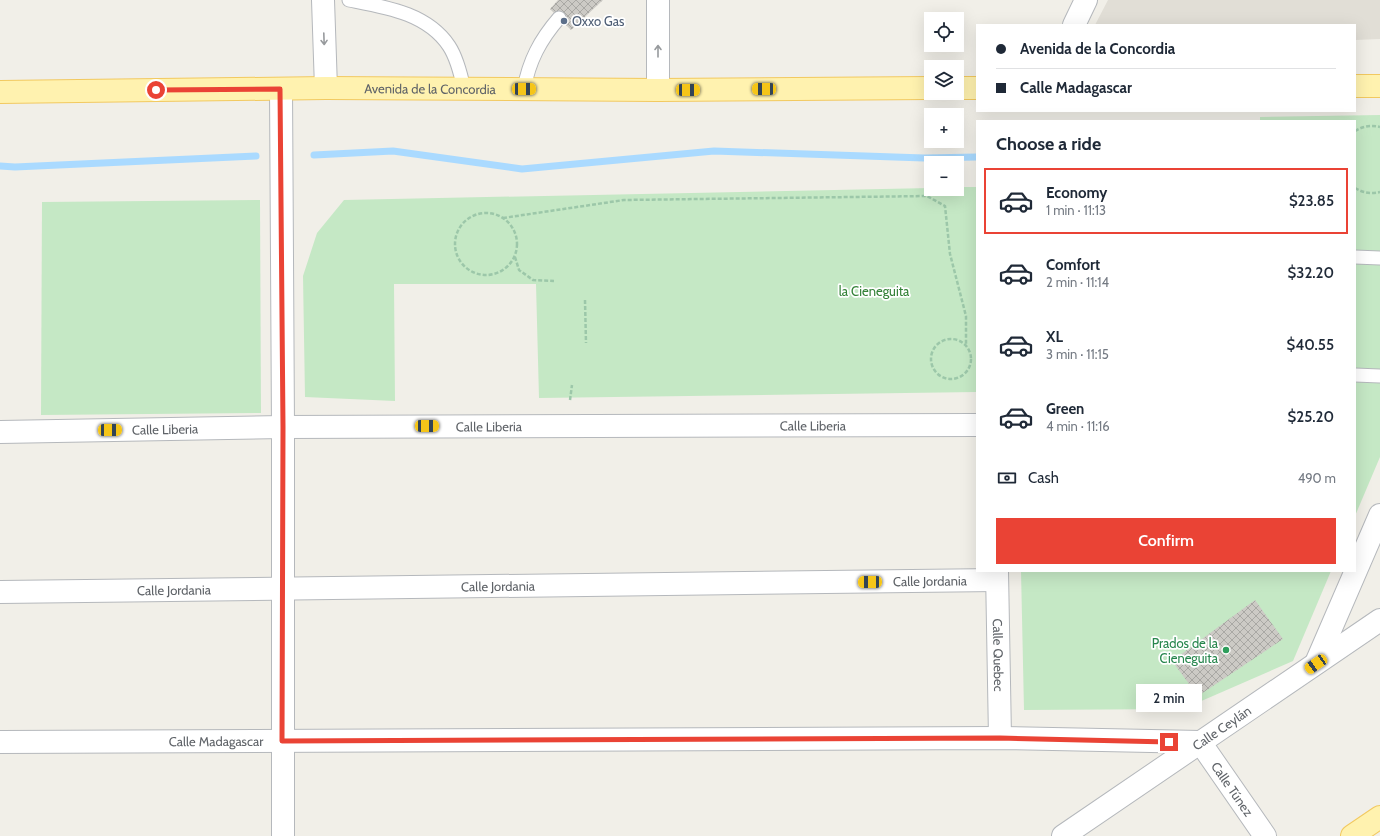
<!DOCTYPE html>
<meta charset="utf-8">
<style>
body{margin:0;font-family:Cabin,sans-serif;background:#f6f6f7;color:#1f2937;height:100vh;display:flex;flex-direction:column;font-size:15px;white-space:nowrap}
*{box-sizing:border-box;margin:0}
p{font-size:13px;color:#747a83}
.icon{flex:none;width:22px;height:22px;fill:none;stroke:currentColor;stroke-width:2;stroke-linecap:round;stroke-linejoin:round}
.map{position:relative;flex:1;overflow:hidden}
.details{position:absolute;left:976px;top:120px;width:380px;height:452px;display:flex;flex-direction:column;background:#fff;border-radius:0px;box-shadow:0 4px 16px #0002}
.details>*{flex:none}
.hud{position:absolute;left:976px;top:24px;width:380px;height:88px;border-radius:0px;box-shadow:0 4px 16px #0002;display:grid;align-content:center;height:88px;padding:0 20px;background:#fff}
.fabs{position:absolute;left:924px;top:12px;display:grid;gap:8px}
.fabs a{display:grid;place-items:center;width:40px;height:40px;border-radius:0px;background:#fff;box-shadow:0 4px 16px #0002;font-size:20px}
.end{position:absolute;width:18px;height:18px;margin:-9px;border:5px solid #ea4335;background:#fff;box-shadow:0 0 0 2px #fff}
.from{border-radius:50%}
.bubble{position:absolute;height:28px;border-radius:0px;background:#fff;box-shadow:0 4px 16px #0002;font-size:13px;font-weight:600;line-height:28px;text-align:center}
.car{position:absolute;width:12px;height:24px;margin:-12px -6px;border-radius:5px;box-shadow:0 0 3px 1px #0007;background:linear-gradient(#f5c518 24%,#345 0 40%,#f5c518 0 76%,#345 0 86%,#f5c518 0)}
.hud b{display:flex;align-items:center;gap:14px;height:38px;font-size:15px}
.hud b+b{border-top:1px solid #e0e1e3}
.hud i{width:10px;height:10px;background:#1f2937}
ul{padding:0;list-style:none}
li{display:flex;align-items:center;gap:12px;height:66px;margin:0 8px 6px;padding:0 12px;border:2px solid transparent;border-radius:0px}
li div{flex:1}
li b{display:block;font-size:15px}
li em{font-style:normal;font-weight:600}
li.current{border-color:#ea4335}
li>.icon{width:36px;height:36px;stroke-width:1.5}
h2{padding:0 20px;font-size:18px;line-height:48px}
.pay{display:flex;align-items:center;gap:10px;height:44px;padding:0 20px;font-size:15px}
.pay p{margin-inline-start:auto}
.action{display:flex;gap:8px;margin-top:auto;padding:8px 20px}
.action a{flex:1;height:46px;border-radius:0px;background:#ea4335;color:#fff;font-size:16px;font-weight:600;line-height:46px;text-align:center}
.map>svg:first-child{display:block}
.education{fill:#e1ded6}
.green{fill:#c5e8c5}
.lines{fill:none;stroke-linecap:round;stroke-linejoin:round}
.stream{stroke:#aadaff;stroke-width:7}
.building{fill:url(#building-cross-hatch)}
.lane-casing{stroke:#b5b8bc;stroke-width:15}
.street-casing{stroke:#b5b8bc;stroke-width:24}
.primary-casing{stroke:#f2c960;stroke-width:24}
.path{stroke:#9cc7a9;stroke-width:2.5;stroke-dasharray:4 2;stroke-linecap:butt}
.lane{stroke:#fff;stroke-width:13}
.street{stroke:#fff;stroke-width:22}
.primary{stroke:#fff2af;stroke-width:22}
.oneway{stroke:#979a9d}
.route{stroke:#ea4335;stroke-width:5}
.service-dot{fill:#5c6f8a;stroke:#fff;stroke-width:1.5}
.leisure-dot{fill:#2e9e5b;stroke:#fff;stroke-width:1.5}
.labels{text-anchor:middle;stroke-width:3.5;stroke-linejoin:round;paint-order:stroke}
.service-label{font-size:13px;fill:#4e5e75;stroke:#fff;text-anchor:start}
.street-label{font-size:13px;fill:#5f6368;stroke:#fff}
.park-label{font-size:13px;fill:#348238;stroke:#fff}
.leisure-label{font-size:13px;fill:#27864d;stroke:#fff;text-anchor:end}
</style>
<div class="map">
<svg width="1380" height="836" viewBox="0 0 1380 836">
<defs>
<pattern id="building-cross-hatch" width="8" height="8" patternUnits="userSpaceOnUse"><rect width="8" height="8" fill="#cccac5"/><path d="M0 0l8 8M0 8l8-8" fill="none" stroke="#a9a8a4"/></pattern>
</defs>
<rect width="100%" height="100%" fill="#f1efe8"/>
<path class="education" d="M1108,0h272v39l-25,1v-15h-260z"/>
<g class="green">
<path d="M1380,115v342l-25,59v-395h-95v-4z"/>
<path d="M957,187h20v205l-438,6 -3,-114h-142l1,117 -90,-4 -2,-121 14,-43 27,-33 587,-12v1h26z"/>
<path d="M260,200l1,213 -220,2 1,-213z"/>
<path d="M1021,571h310l-38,90 -110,48 -159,1z"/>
</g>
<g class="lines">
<g class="stream">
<path d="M314,155l79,-4 129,18 192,-18 210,7 53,-1"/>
<path d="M0,166l15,1 241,-11"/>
</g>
</g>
<g class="building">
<path d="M558,0h45l-32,30 -21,-21z"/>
<path d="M1255,600l28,39 -85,57 -26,-35z"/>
</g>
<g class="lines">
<g class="lane-casing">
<g id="lane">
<path d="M349,0c36,7 78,13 100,46 8,12 12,29 15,43"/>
<path d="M524,89c5,-28 16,-49 35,-71"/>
<path d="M1355,257l25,1"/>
<path d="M1355,375l25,1"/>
</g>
</g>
<g class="street-casing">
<g id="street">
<path d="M323,0l3,88"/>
<path d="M658,0v90"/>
<path d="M1074,25l12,-25"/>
<path d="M281,89l2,338v409"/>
<path id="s1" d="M0,432l283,-5 694,-2"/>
<path id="s2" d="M997,571l3,167"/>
<path id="s3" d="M0,592l997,-12"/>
<path d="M1316,663l64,-148"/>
<path id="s4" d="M0,742l1000,-4 200,4"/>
<path id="s5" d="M1200,742l65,94"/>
<path id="s6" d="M1063,836l317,-216"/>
</g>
</g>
<g class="primary-casing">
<g id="primary">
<path d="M1355,86h25"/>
<path d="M957,88h20"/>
<path id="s7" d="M0,92l326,-4 332,2 273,-2"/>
<path d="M1352,836l28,-19"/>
</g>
</g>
<g class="path">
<path d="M1355,131c8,-5 16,-6 25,-4"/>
<path d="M1355,188c8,5 16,6 25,4"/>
<circle cx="486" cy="244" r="31"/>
<path d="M503,218l121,-18 303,-4 18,10 5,48 16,62v29"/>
<path d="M515,257l4,13 14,10 21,1"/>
<path d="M585,300l1,43"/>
<circle cx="951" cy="359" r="20"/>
<path d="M570,400l2,-15"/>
</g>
<use href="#lane" class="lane"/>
<use href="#street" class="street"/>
<use href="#primary" class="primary"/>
</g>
<defs><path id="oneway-shaft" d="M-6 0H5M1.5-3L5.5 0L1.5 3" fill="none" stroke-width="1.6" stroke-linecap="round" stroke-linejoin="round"/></defs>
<g class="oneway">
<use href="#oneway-shaft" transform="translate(324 39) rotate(88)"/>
<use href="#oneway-shaft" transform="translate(658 51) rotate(-90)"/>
</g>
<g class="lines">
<path class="route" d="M156,90l124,-1 3,338 -1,314 718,-3 169,4"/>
</g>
<circle class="service-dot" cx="564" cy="21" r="4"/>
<circle class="leisure-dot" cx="1226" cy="650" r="4"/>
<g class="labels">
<g class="service-label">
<text x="572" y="26">Oxxo Gas</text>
</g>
<g class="street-label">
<text dy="5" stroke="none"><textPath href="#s7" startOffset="430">Avenida de la Concordia</textPath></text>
<text dy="5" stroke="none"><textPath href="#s1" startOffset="813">Calle Liberia</textPath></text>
<text dy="5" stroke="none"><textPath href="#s1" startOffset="489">Calle Liberia</textPath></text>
<text dy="5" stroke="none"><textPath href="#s1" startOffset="165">Calle Liberia</textPath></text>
<text dy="5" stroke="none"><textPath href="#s3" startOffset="930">Calle Jordania</textPath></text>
<text dy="5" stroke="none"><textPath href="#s3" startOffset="498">Calle Jordania</textPath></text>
<text dy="5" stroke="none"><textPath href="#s3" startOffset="174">Calle Jordania</textPath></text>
<text dy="5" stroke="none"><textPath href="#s2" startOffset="84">Calle Quebec</textPath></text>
<text dy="5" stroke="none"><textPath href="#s6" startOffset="192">Calle Ceylán</textPath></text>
<text dy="5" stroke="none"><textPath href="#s4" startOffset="216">Calle Madagascar</textPath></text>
<text dy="5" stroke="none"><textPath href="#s5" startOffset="57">Calle Túnez</textPath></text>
</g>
<g class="park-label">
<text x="874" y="296">la Cieneguita</text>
</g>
<g class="leisure-label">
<text x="1218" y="648">Prados de la<tspan x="1218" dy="15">Cieneguita</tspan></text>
</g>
</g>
</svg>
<div class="fabs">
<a><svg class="icon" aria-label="locate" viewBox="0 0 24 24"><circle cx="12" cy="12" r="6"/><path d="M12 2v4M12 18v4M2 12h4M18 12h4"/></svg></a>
<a><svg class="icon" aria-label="layers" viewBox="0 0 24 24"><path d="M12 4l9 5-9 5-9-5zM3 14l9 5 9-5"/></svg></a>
<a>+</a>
<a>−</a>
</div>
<i class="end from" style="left:156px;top:90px"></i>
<i class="end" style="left:1169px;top:742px"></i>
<div class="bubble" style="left:1136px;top:684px;width:66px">2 min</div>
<i class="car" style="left:524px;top:89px;rotate:90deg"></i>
<i class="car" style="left:764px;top:89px;rotate:270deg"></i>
<i class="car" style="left:688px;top:90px;rotate:90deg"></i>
<i class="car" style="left:427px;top:426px;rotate:90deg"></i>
<i class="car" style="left:110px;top:430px;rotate:89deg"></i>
<i class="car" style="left:870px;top:582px;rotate:269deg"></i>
<i class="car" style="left:1316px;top:664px;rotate:236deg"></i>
<div class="hud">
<b><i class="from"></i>Avenida de la Concordia</b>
<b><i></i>Calle Madagascar</b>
</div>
<section class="details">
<h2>Choose a ride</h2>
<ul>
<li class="current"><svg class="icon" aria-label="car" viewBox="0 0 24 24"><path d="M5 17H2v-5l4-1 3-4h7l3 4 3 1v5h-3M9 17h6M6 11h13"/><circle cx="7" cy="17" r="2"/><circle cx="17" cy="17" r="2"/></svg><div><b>Economy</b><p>1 min · 11:13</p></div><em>$23.85</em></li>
<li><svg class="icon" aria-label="car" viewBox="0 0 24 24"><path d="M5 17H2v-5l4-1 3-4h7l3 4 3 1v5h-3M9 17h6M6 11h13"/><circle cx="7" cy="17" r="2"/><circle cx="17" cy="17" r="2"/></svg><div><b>Comfort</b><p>2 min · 11:14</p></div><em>$32.20</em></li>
<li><svg class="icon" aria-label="car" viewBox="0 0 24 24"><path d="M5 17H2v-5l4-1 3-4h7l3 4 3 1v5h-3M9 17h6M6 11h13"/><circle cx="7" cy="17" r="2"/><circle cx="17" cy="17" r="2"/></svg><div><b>XL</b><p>3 min · 11:15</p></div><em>$40.55</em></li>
<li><svg class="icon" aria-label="car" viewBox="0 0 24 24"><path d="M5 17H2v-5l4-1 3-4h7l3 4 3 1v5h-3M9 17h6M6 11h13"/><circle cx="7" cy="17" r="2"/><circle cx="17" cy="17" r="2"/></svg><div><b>Green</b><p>4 min · 11:16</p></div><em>$25.20</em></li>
</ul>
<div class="pay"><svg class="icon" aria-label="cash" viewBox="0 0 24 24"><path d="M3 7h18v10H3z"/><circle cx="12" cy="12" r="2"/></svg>Cash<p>490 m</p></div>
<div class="action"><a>Confirm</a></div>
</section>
</div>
